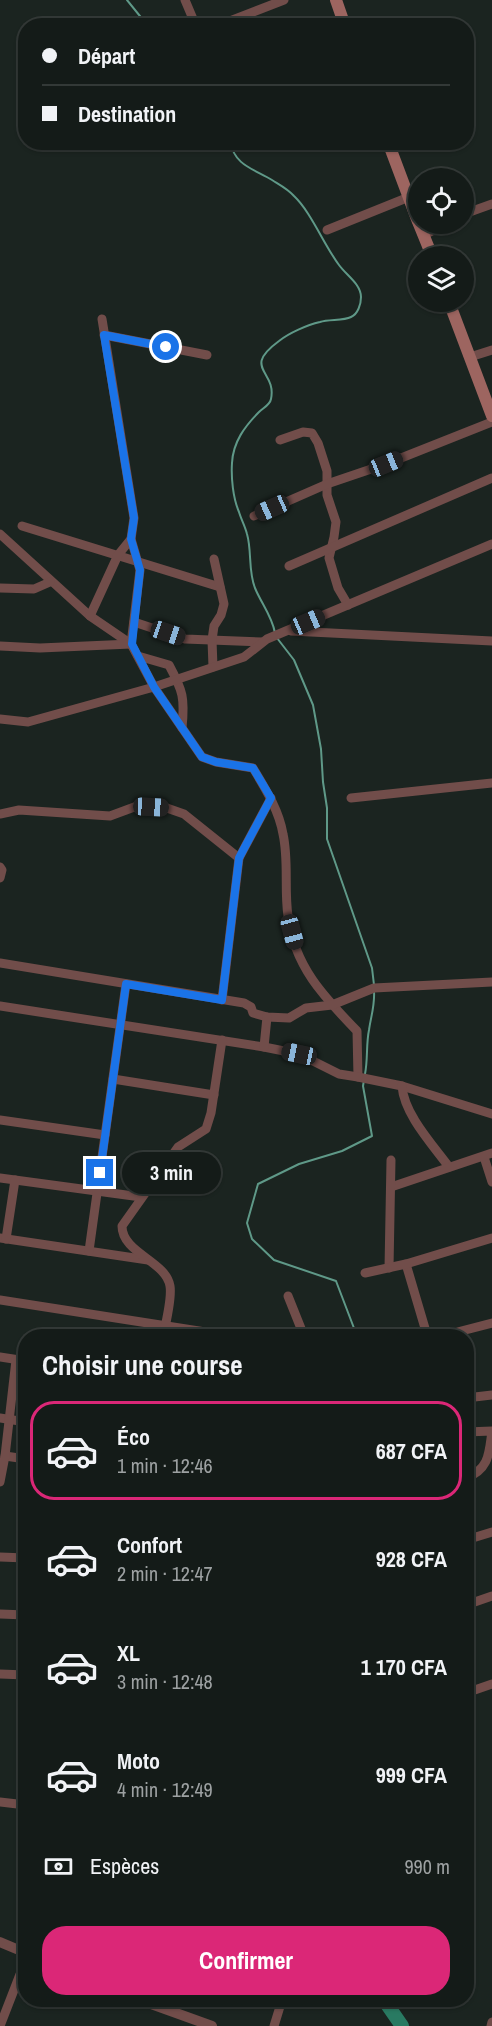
<!DOCTYPE html>
<html lang="fr">
<meta charset="utf-8">
<style>
body{margin:0;font-family:"Archivo Narrow",sans-serif;background:#1d2421;color:#f1f3f6;height:100vh;display:flex;flex-direction:column;font-size:22px;white-space:nowrap}
*{box-sizing:border-box;margin:0}
p{font-size:20px;color:#9da1a2}
.icon{flex:none;width:33px;height:33px;fill:none;stroke:currentColor;stroke-width:2;stroke-linecap:round;stroke-linejoin:round}
.map{position:relative;flex:1;overflow:hidden}
.details{position:absolute;left:18px;top:1329px;width:456px;height:678px;display:flex;flex-direction:column;background:#141b18;border-radius:24px;box-shadow:0 2px 4px #0004,0 0 0 2px #333937}
.details>*{flex:none}
.banner{position:absolute;left:18px;top:18px;width:456px;height:132px;border-radius:24px;box-shadow:0 2px 4px #0004,0 0 0 2px #333937;display:grid;align-content:center;height:132px;padding:0 24px;background:#141b18}
.fabs{position:absolute;left:408px;top:168px;display:grid;gap:12px}
.fabs a{display:grid;place-items:center;width:66px;height:66px;border-radius:50%;background:#141b18;box-shadow:0 2px 4px #0004,0 0 0 2px #333937;font-size:30px}
.end{position:absolute;width:27px;height:27px;margin:-14px;border:8px solid #1a73e8;background:#fff;box-shadow:0 0 0 3px #fff}
.from{border-radius:50%}
.bubble{position:absolute;height:42px;border-radius:21px;background:#141b18;box-shadow:0 2px 4px #0004,0 0 0 2px #333937;font-size:20px;font-weight:700;line-height:42px;text-align:center}
.car{position:absolute;width:18px;height:36px;margin:-18px -9px;border-radius:8px;box-shadow:0 0 4px 2px #0007;background:linear-gradient(#222 24%,#8ab4d8 0 40%,#222 0 76%,#8ab4d8 0 86%,#222 0)}
.banner b{display:flex;align-items:center;gap:21px;height:57px;font-size:22px}
.banner b+b{border-top:2px solid #333937}
.banner i{width:15px;height:15px;background:#f1f3f6}
ul{padding:0;list-style:none}
li{display:flex;align-items:center;gap:18px;height:99px;margin:0 12px 9px;padding:0 12px;border:3px solid transparent;border-radius:24px}
li div{flex:1}
li b{display:block;font-size:22px}
li em{font-style:normal;font-weight:700}
li.selected{border-color:#db2777}
li>.icon{width:54px;height:54px;stroke-width:1.5}
h2{padding:0 24px;font-size:27px;line-height:72px}
.pay{display:flex;align-items:center;gap:15px;height:66px;padding:0 24px;font-size:22px}
.pay p{margin-inline-start:auto}
.primary-button{display:flex;gap:12px;margin-top:auto;padding:12px 24px}
.primary-button a{flex:1;height:69px;border-radius:24px;background:#db2777;color:#fff;font-size:24px;font-weight:700;line-height:69px;text-align:center}
.map>svg:first-child{display:block}
.lines{fill:none;stroke-linecap:round;stroke-linejoin:round}
.stream{stroke:#5f9988;stroke-width:2}
.river{stroke:#297a62;stroke-width:14}
.minor{stroke:#714d4a;stroke-width:9}
.tertiary{stroke:#714d4a;stroke-width:10}
.secondary{stroke:#9d6560;stroke-width:12}
.route{stroke:#1a73e8;stroke-width:8}
</style>
<div class="map">
<svg width="492" height="2026" viewBox="0 0 492 2026">
<rect width="100%" height="100%" fill="#1b2420"/>
<g class="lines">
<g class="stream">
<path d="M127,0l21,26"/>
<path d="M231,142c2,23 25,28 41,38 8,5 16,9 22,16 17,16 30,49 45,69 7,10 22,19 22,32 0,7 -3,17 -10,20 -8,4 -22,2 -31,5 -13,3 -31,11 -41,19 -38,28 -2,29 -8,58 -1,6 -8,9 -12,13 -14,14 -26,30 -27,51 -1,15 1,35 7,49 2,7 6,14 8,22 5,17 1,37 8,54 6,15 17,28 20,45"/>
<path d="M277,638l17,22 19,45 8,44 2,33 4,26v31l45,129 2,17"/>
<path d="M365,1074c3,-15 1,-30 4,-44 2,-14 6,-25 5,-39"/>
<path d="M357,1336l-21,-55 -62,-21 -22,-21 -5,-16 11,-39 41,-20 43,-13 30,-15 -9,-50 1,-6"/>
</g>
<path class="river" d="M384,2000l18,26"/>
<g class="minor">
<path d="M185,0l11,26"/>
<path d="M217,26l67,-26"/>
<path d="M464,214l28,-10"/>
<path d="M327,230l82,-33"/>
<path d="M424,235l22,-11"/>
<path d="M104,335l103,20"/>
<path d="M470,357l22,-7"/>
<path d="M280,440l23,-8 9,1 6,10 9,28v24l9,27 -2,15 -5,21 9,30 10,17"/>
<path d="M254,516l73,-32 59,-20 106,-42"/>
<path d="M22,526l198,61"/>
<path d="M0,534l90,82 41,28 23,43 48,70 14,5 37,6c12,20 26,42 30,66 6,27 1,55 5,82 6,50 36,81 69,115l1,46 44,9 90,28"/>
<path d="M289,566l203,-88"/>
<path d="M0,588l34,1 16,-7"/>
<path d="M90,616l28,-61 13,-16 3,-21 -32,-199"/>
<path d="M134,622l51,17 77,3"/>
<path d="M291,631l201,10"/>
<path d="M0,646l40,2 91,-4 9,-74 -9,-31"/>
<path d="M138,656l31,9c14,26 16,33 13,63"/>
<path d="M213,667l-1,-27 2,-14 7,-11 3,-11 -10,-45"/>
<path d="M0,719l28,3 126,-35 90,-30 23,-18 225,-95"/>
<path d="M351,798l141,-15"/>
<path d="M0,814l19,-4 91,6 27,-10 27,1 20,7 55,44"/>
<path d="M0,867l2,3 -2,8"/>
<path d="M0,963l244,40 7,4 2,6 14,4 22,1 17,-10 26,-3 42,-17 118,-6"/>
<path d="M222,1000l17,-142 32,-60"/>
<path d="M0,1006l264,41 35,7 40,20 19,3"/>
<path d="M264,1047l3,-30"/>
<path d="M113,1079l101,16"/>
<path d="M402,1086c2,28 30,58 47,81"/>
<path d="M0,1120l105,15"/>
<path d="M484,1157l8,25"/>
<path d="M0,1178l141,19"/>
<path d="M391,1187l101,-34"/>
<path d="M0,1238l148,22"/>
<path d="M6,1239l9,-59"/>
<path d="M89,1251l37,-267"/>
<path d="M406,1264l21,71 3,1"/>
<path d="M389,1268l2,-108"/>
<path d="M365,1273l41,-9 86,-26"/>
<path d="M288,1296l16,40"/>
<path d="M0,1300l231,36"/>
<path d="M163,1336c3,-13 9,-38 7,-50 -4,-25 -48,-33 -48,-60l56,-79 28,-18 5,-16 11,-73"/>
<path d="M442,1336l50,-13"/>
<path d="M0,1357l26,4"/>
<path d="M466,1398l26,-3"/>
<path d="M0,1418l26,4"/>
<path d="M466,1432l26,-1c-3,21 -2,38 -26,47"/>
<path d="M5,1456l21,3"/>
<path d="M0,1482l5,-26 11,-96"/>
<path d="M466,1540l26,-8"/>
<path d="M0,1557l26,1"/>
<path d="M466,1605l26,-9"/>
<path d="M0,1614l26,1"/>
<path d="M0,1674l26,1"/>
<path d="M466,1693l26,-9"/>
<path d="M0,1802l26,3"/>
<path d="M0,2026l26,-67"/>
<path d="M274,2026l8,-26"/>
<path d="M491,2026l1,-4"/>
</g>
<g class="tertiary">
<path d="M0,1942l26,11"/>
<path d="M140,2000l72,26"/>
</g>
<g class="secondary">
<path d="M336,0l9,26"/>
<path d="M388,142l30,80"/>
<path d="M419,224l13,32"/>
<path d="M449,302l43,114"/>
</g>
</g>
<g class="lines">
<path class="route" d="M100,1173l26,-189 96,16 17,-142 32,-60 -18,-30 -37,-6 -14,-5 -48,-70 -22,-43 8,-74 -9,-31 3,-21 -30,-183 62,12"/>
</g>
</svg>
<div class="fabs">
<a><svg class="icon" aria-label="locate" viewBox="0 0 24 24"><circle cx="12" cy="12" r="6"/><path d="M12 2v4M12 18v4M2 12h4M18 12h4"/></svg></a>
<a><svg class="icon" aria-label="layers" viewBox="0 0 24 24"><path d="M12 4l9 5-9 5-9-5zM3 14l9 5 9-5"/></svg></a>
</div>
<i class="end from" style="left:166px;top:347px"></i>
<i class="end" style="left:100px;top:1173px"></i>
<div class="bubble" style="left:122px;top:1152px;width:99px">3 min</div>
<i class="car" style="left:386px;top:464px;rotate:68deg"></i>
<i class="car" style="left:272px;top:508px;rotate:246deg"></i>
<i class="car" style="left:308px;top:622px;rotate:67deg"></i>
<i class="car" style="left:168px;top:633px;rotate:109deg"></i>
<i class="car" style="left:151px;top:807px;rotate:93deg"></i>
<i class="car" style="left:292px;top:932px;rotate:165deg"></i>
<i class="car" style="left:299px;top:1054px;rotate:282deg"></i>
<div class="banner">
<b><i class="from"></i>Départ</b>
<b><i></i>Destination</b>
</div>
<section class="details">
<h2>Choisir une course</h2>
<ul>
<li class="selected"><svg class="icon" aria-label="car" viewBox="0 0 24 24"><path d="M5 17H2v-5l4-1 3-4h7l3 4 3 1v5h-3M9 17h6M6 11h13"/><circle cx="7" cy="17" r="2"/><circle cx="17" cy="17" r="2"/></svg><div><b>Éco</b><p>1 min · 12:46</p></div><em>687 CFA</em></li>
<li><svg class="icon" aria-label="car" viewBox="0 0 24 24"><path d="M5 17H2v-5l4-1 3-4h7l3 4 3 1v5h-3M9 17h6M6 11h13"/><circle cx="7" cy="17" r="2"/><circle cx="17" cy="17" r="2"/></svg><div><b>Confort</b><p>2 min · 12:47</p></div><em>928 CFA</em></li>
<li><svg class="icon" aria-label="car" viewBox="0 0 24 24"><path d="M5 17H2v-5l4-1 3-4h7l3 4 3 1v5h-3M9 17h6M6 11h13"/><circle cx="7" cy="17" r="2"/><circle cx="17" cy="17" r="2"/></svg><div><b>XL</b><p>3 min · 12:48</p></div><em>1 170 CFA</em></li>
<li><svg class="icon" aria-label="car" viewBox="0 0 24 24"><path d="M5 17H2v-5l4-1 3-4h7l3 4 3 1v5h-3M9 17h6M6 11h13"/><circle cx="7" cy="17" r="2"/><circle cx="17" cy="17" r="2"/></svg><div><b>Moto</b><p>4 min · 12:49</p></div><em>999 CFA</em></li>
</ul>
<div class="pay"><svg class="icon" aria-label="cash" viewBox="0 0 24 24"><path d="M3 7h18v10H3z"/><circle cx="12" cy="12" r="2"/></svg>Espèces<p>990 m</p></div>
<div class="primary-button"><a>Confirmer</a></div>
</section>
</div>
